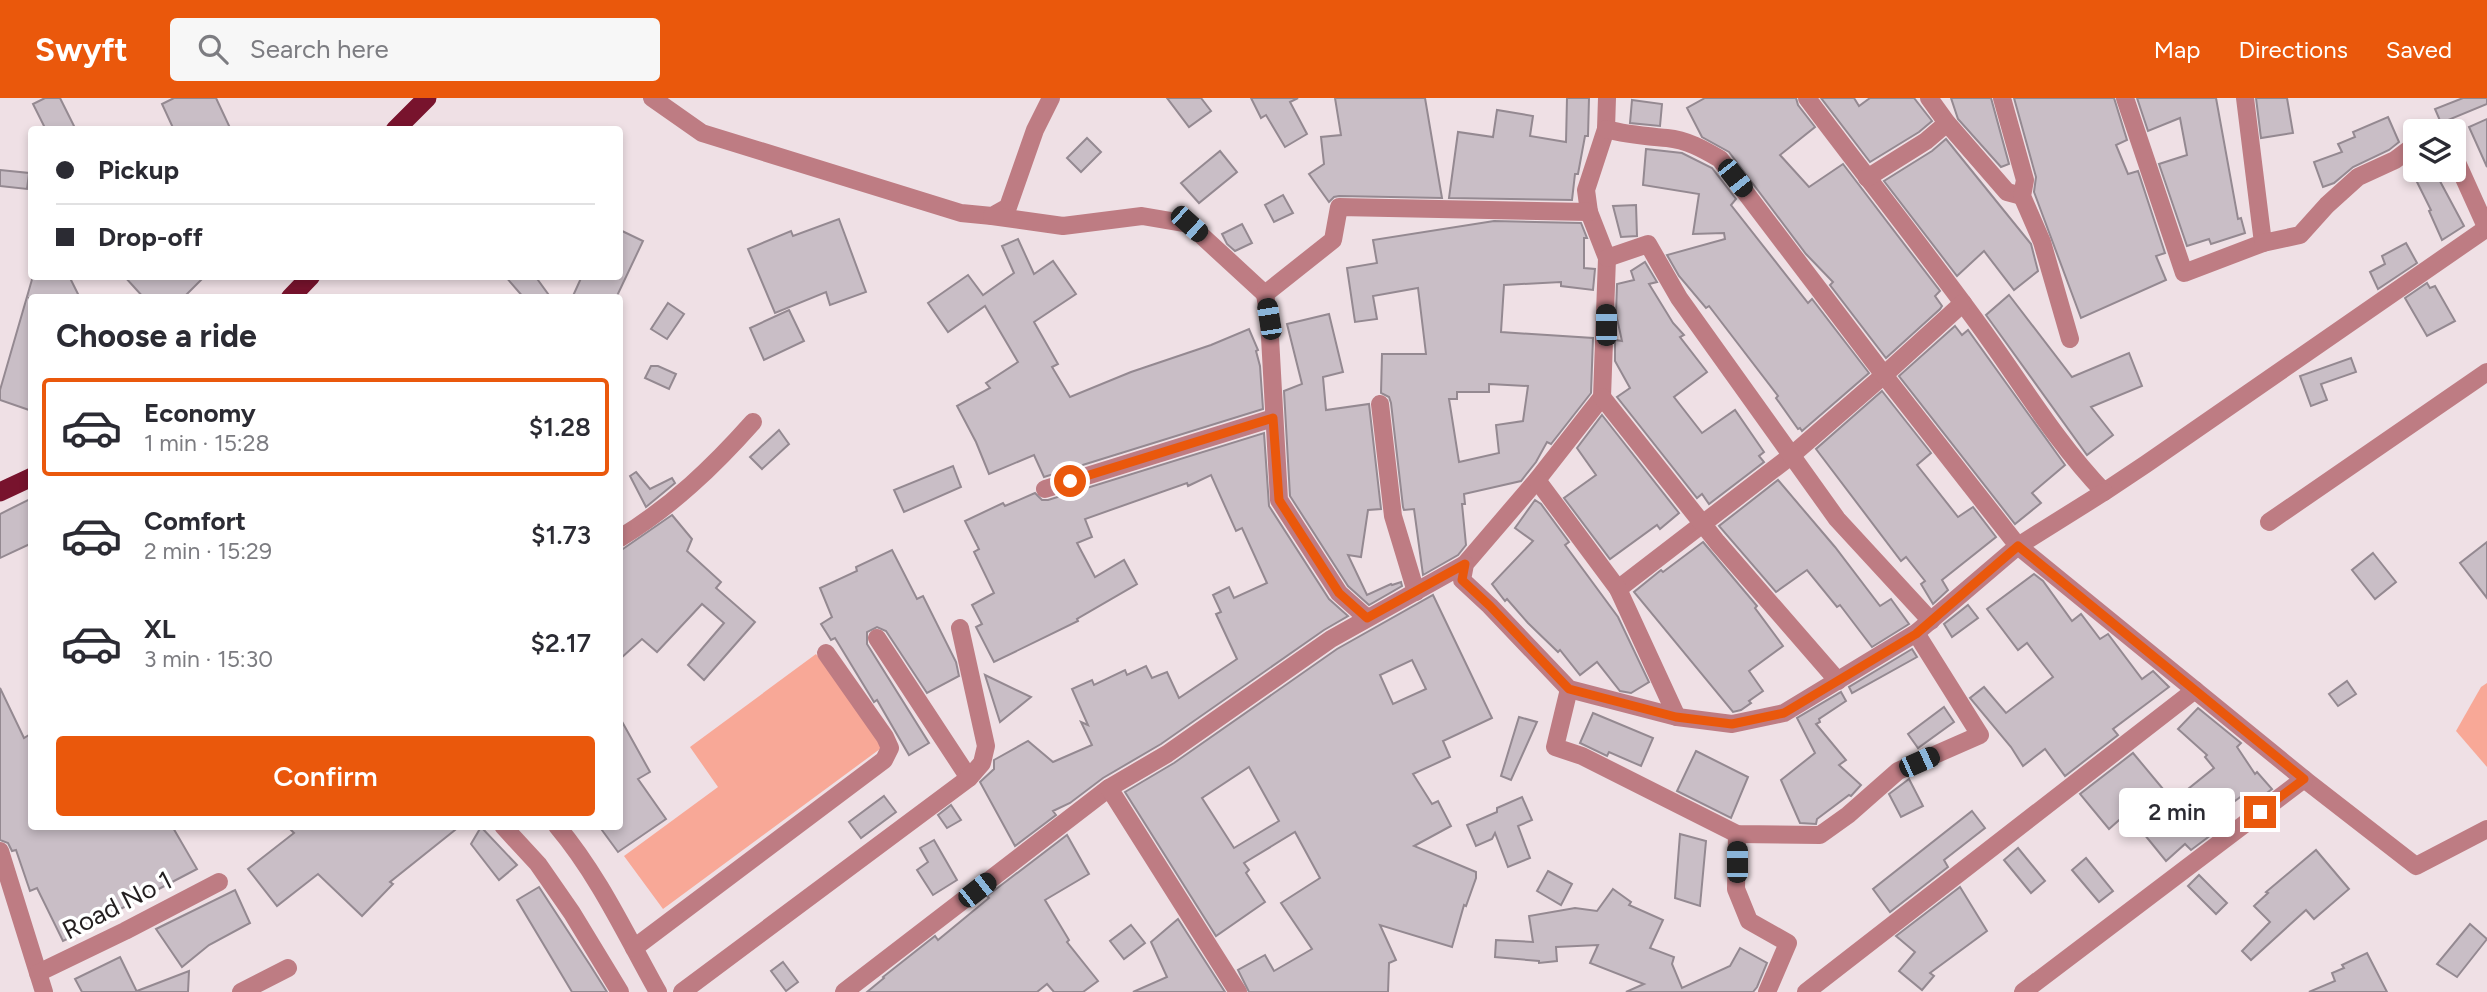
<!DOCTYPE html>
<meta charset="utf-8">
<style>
body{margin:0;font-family:Figtree,sans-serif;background:#f7f7f7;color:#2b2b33;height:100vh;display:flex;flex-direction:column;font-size:26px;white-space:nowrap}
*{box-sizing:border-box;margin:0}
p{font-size:23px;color:#7c7c81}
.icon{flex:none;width:38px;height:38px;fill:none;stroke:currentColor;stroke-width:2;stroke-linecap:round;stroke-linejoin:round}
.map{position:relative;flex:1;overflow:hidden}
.side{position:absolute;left:28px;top:196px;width:595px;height:536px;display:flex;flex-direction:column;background:#fff;border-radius:7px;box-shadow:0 4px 10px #0003}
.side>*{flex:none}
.top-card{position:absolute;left:28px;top:28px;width:595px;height:154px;border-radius:7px;box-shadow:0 4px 10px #0003;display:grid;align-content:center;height:154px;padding:0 28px;background:#fff}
.tools{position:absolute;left:2403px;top:21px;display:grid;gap:14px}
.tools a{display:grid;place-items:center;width:63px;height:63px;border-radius:7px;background:#fff;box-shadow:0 4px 10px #0003;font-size:35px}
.end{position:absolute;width:32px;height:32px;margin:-16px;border:9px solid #ea580c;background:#fff;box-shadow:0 0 0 4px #fff}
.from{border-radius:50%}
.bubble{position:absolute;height:49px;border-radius:7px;background:#fff;box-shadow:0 4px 10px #0003;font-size:23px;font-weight:600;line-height:49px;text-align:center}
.car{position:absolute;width:21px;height:42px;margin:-21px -10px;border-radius:9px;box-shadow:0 0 5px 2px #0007;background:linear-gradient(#222 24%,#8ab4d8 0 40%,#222 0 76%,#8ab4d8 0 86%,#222 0)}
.top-card b{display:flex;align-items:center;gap:24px;height:66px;font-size:26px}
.top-card b+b{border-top:2px solid #e1e1e2}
.top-card i{width:18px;height:18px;background:#2b2b33}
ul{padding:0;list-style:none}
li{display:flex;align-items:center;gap:21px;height:98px;margin:0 14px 10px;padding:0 14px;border:4px solid transparent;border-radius:7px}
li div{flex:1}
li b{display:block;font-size:26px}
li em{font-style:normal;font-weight:600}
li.current{border-color:#ea580c}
li>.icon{width:63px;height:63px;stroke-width:1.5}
h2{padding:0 28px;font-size:32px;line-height:84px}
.cta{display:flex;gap:14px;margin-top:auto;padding:14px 28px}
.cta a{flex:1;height:80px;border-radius:7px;background:#ea580c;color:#fff;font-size:28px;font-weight:600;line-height:80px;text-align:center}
header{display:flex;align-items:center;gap:42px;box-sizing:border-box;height:98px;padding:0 35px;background:#ea580c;color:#fff}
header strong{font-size:33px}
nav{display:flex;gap:38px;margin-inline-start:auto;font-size:24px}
.search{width:490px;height:63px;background:#f7f7f7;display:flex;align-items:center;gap:18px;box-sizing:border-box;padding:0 24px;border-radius:7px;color:#7c7c81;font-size:26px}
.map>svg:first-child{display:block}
.green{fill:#f8a897}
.building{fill:#c9bec6;stroke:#948991;stroke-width:2;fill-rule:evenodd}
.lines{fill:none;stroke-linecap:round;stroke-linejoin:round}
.minor{stroke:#be7c83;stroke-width:18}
.trunk{stroke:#78132d;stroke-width:19}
.route{stroke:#ea580c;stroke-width:9}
.labels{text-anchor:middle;stroke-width:7;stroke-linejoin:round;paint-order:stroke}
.street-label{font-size:26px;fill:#241f20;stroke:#fff}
</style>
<header>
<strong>Swyft</strong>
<div class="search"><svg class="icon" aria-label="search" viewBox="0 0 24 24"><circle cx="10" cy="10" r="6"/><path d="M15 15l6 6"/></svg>Search here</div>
<nav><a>Map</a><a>Directions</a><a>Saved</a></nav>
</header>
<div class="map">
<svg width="2487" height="894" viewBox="0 0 2487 894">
<rect width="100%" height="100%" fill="#efe0e5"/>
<g class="green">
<path d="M816,556l68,92 -221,163 -39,-53 94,-69 -28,-40z"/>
<path d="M2487,585v84l-31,-36 25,-44z"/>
</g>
<g class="building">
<path d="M45,0h15l16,32h-30l-13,-26z"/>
<path d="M174,0h42l15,32h-57l-12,-26z"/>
<path d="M1167,0h34l10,13 -22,16z"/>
<path d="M1251,0h47l-8,4 17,32 -22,13 -19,-32 -5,3z"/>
<path d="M1335,0h90l17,100 -103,-2 -5,1 -5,5 -20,-28 15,-10 -3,-27 20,-2z"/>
<path d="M1567,0h22l-1,38h-3l-7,38h-3l-3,26 -123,-2 9,-66 35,5 4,-27 36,6 -3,20 36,6z"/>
<path d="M1705,0h91l2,7 17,22 -35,28 29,32 34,-23 97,127 -5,5 7,10 -2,3 -54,49 -56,-73 3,-3 -27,-28 -77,-102 -27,-15 -15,-29z"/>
<path d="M1821,0h33l5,8 11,-8h44l18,23 -13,11 -49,30z"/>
<path d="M1951,0h40l18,66 -8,3 -43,-48z"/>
<path d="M2014,0h100l13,42 -11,5 12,29 10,-3 27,82 -9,3 10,24 -85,38 -47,-126 2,-15z"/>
<path d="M2137,0h79l22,121 3,-1 4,15 -34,11 -2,-5 -22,7 -28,-82 28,-9 -7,-37 -32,13z"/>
<path d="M2256,0h31l6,35 -32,5z"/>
<path d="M2463,0h24v6l-46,19 -6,-14z"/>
<path d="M1632,2l30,4 -2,22 -30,-3z"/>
<path d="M2388,19l11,25 -10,8 -36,17 -19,16 -11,4 -9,-25 28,-10 -4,-8 17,-7 -2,-5z"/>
<path d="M2487,21v48l-18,-40z"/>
<path d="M1087,40l14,14 -20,20 -14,-14z"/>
<path d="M1946,41l85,105 7,27 -24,19 -30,-39 -27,25 -73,-95 48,-30z"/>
<path d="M1646,51l36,4 30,15 24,31 -5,6 77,98 4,-4 57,74 -67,58 -2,-3 -2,1 -22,-31 2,-2 -69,-90 -3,2 -27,-32 -12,-21 58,-16 -1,-6 -31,1 6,-40 -56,-9z"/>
<path d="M1220,53l17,21 -38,31 -18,-20z"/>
<path d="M0,72l29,3 -2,16 -27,-3z"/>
<path d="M2411,72h23l30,56 -22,14 -13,-29 2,-1z"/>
<path d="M1283,97l10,18 -19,9 -9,-17z"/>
<path d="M1636,107l1,31 -16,1 -8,-31z"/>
<path d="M839,121l27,73 -36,13 -4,-13 -51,21 -27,-64 43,-18 2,5z"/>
<path d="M1494,123l87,2 6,15h-3v30l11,1 -2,21 -32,-4v-4l-57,3 -3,47 92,6 -2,55 -40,51 -4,-2 -11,20 -15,19 -57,13 1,10h-3l4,41 -8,10 -35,20 -9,-66 -10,1 -1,-3 -12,-104 -2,-6 -8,-4 1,-39h44l-8,-66 -45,8 4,23 -22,3 -8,-54 30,-5 -4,-23zM1489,286l39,2 -5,35 -27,4 3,28 -40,9 -10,-63h8v-7h32z"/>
<path d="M1242,126l10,19 -17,8 -8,-7 -5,-10z"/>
<path d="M620,132l23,11 -27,57h-44l10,-22h38z"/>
<path d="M1018,141l16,35 19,-13 23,33 -42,28 24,42 -6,3 18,30 61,-25 80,-27 38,-16 9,21 -2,1 4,15 3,43 -219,68 -10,-22 -45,19 -13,-32 -19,-36 33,-18 -4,-5 32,-21 -33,-56 -37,26 -20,-29 40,-28 15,20 31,-22 -12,-27z"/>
<path d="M2406,145l11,20 -39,26 -8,-17 15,-8 -3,-8z"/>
<path d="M1645,164l12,20 -8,2 24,39 11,12 -4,2 27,35 -33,25 28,36 33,-23 29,42 -5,4 5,6 -55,42 -7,-10 -5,4 -80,-101 13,-9 -15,-27v-21l7,1 -6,-27 1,-30 17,-4 -3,-9z"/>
<path d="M33,178h36l11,22h-52h4v113l-32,-11v-10z"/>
<path d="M124,178h81l-22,22h-39z"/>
<path d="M505,178h30l16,22h-27z"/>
<path d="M2427,185l3,5 5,-2 20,35 -28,15 -22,-38z"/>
<path d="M2009,197l63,82 57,-24 13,33 -51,21 22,28 -26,20 -101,-140z"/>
<path d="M668,205l16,11 -17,25 -16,-10z"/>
<path d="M789,212l15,31 -40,19 -14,-32z"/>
<path d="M1329,216l14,58 -20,5 3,33 43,-6 12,105 -13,1 -7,47 -13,-2 19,40 24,-11 1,1 9,-3 1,4 -33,19 -21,-19 -58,-90 -6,-105 18,-7 -15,-60z"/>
<path d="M1955,228l7,9 6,-5 97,135 -33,28 9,10 -26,21 -116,-148z"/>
<path d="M2351,260l5,14 -35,12 6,16 -16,6 -11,-30z"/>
<path d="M651,268h7l18,8 -7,15 -24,-11z"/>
<path d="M1882,293l49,62 -14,12 41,52 15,-10 23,30 -54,43 6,10 -15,14 -12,-20 4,-3 -19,-24 -5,4 -85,-112z"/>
<path d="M1602,317l77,98 -19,16 -3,-4 -47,34 -46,-61 32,-23 -19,-27z"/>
<path d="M779,332l10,14 -27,25 -12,-12z"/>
<path d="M1264,335l5,73 60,93 19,17 -24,14 -163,114 -58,34 -33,25 -17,8 3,4 -41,31 -35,-64 14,-13v-9l34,-19 25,21 39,-17 -11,-23 7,3 -16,-36 20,-9 2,5 31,-15 2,5 19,-9 6,12 15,-6 12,26 58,-39 -21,-45 5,-2 -8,-17 16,-8 5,11 33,-15 -25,-55 -6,3 -25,-56 -23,11 -1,-3 -102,36 7,18 -15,6 18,34 29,-17 13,24 -60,35 1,2 -84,41 -18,-35 6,-3 -10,-19 22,-12 -20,-41 5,-3 -14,-28 38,-18 2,3 30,-13 7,7h6z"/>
<path d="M953,368l8,21 -57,25 -10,-22z"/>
<path d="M636,374l14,17 22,-11 3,5 -29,24 -16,-31z"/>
<path d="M1778,382l57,67 45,59 11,-7 18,25 -37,23 -32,-42 -3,2 -30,-37 -31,22 -57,-66z"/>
<path d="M32,400v45l-32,15v-44z"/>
<path d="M1535,402l6,4 28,38 -4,3 53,72 31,65 -18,11 -11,-2 -23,-29 -17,13 -20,-25 -2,2 -30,-29 -21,-24 -2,2 -13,-17 41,-43 -18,-13z"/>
<path d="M672,417l20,24 -5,12 34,31 -5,6 39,34 -51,58 -16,-15 36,-42 -22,-19 -45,48 -15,-13 -22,20v-108z"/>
<path d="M1703,444l54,64 -2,2 28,38 -34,25 14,20 -14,10 2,2 -10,7 -8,2 -99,-120 27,-22 2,2z"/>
<path d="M2487,444v56l-27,-35z"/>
<path d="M892,452l25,49 6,-3 33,66 3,14 -32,17 -41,-62 -9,-4 -10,5v12l62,99 -20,12 -32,-55 -3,2 -39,-64 -4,2 -10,-16 11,-7 -12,-29 37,-17 -1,-4z"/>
<path d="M2373,455l23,29 -21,17 -23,-29z"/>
<path d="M2034,476l9,7 29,40 9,-7 19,25 8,-5 34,45 11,-8 16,16 -56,42 5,6 -53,41 -20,-27 -22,17 -12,-19 -41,-49 14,-11 22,26 47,-36 -26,-34 -9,7 -31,-41z"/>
<path d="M1433,497l59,123 -49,23 7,16 -37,17 19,30 6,-3 13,25 -37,20 62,26v6l-10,28 -2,-1 -12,42 -72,-22 16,35 -7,3 -1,29h-139l-11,-22 27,-15 9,16 38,-22 -31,-46 39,-25 -25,-46 -51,31 5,7 -3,3 19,29 -49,34 -91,-144 49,-29 163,-114zM1412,562l14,29 -33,15 -13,-29zM1249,669l30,54 -45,27 -32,-50z"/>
<path d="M1968,507l10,13 -26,19 -8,-13z"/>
<path d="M1912,551l5,8 -65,36 -3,-6z"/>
<path d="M985,577l46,22 -31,25z"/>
<path d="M2347,583l9,13 -18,12 -9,-12z"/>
<path d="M0,590l24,50 8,-5v93h140l25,43 -90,47 2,4 -46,21 -26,-53 -7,3 -14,-41 -4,1 -4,-8 -8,-3z"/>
<path d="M1841,594l5,9 -27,18 1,3 -4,2 30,36 -7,5 22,20 -10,11 -2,-1 -32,24 -1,5 -16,-1 -19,-43 34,-27 -18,-35z"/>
<path d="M1944,609l10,15 -36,26 -10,-14z"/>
<path d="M2198,610l43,35 -4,4 18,27 2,-2 15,17 -17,13 -7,-8 -4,3 -1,-2 -32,24 8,10 -28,21 -6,-6 -19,17 -39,-48 -18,16 -29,-35 53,-41 40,48 41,-33 -9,-11 2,-2 -29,-26z"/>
<path d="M1593,615l60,25 -12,28 -32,-14 -2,4 -27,-13z"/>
<path d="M1519,619l18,5 -26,58 -10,-4z"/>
<path d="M620,620l30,54 -12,7 28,40 -48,33 -19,-26h21z"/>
<path d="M1696,653l52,26 -17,41 -54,-27z"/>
<path d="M1909,681l14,27 -22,11 -12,-23z"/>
<path d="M884,698l12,16 -35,26 -12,-16z"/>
<path d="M1522,699l10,23 -14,6 12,32 -22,9 -13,-34 -3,6 -16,7 -9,-21 30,-13v-4z"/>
<path d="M951,707l10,15 -14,8 -9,-13z"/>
<path d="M1972,713l13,17 -41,32 4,7 -58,45 -17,-23z"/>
<path d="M287,728h173l-70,56 3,2 -31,32 -44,-42 -41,32 -29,-37 46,-36z"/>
<path d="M481,729l36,38 -18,15 -28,-36z"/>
<path d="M1680,736l26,7 -6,65 -25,-8z"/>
<path d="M1067,737l22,39 -44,26 24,40 -2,2 31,39 -15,11h-29l-7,-8 -10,8h-170l17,-14 -1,-1 52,-41 3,4 51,-42 -2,-2z"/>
<path d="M934,742l23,40 -24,15 -16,-25 11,-8 -8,-14z"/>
<path d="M2018,750l27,33 -14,12 -27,-33z"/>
<path d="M2316,752l33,39 -35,30 -8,-9 -55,50 -9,-9 28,-29 -16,-16 14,-13 -2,-1z"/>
<path d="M2086,760l27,33 -14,11 -27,-32z"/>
<path d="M1548,773l24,13 -11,21 -24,-14z"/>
<path d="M2199,777l28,28 -11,11 -28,-28z"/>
<path d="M539,789l51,78 17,27h-35l-55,-92z"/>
<path d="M1960,789l27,44 -57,42 4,3 -12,14 -23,-19 16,-19 -19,-16z"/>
<path d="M1613,791l18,13 -2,3 34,15 -13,28 24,9 -2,7 10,24 48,-22 10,-18 27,15 -10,24 -4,5h-127l18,-8 -54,-21 8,-18 -42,2 1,14 -18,2v-2l-44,-4 1,-17 37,2 -4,-26 46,-8 22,3z"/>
<path d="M235,792l15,33 -41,22 -27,22 -26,-38z"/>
<path d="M1178,821l47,73h-92l34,-15 -16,-35z"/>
<path d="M2470,826l17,15 -30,38 -20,-13z"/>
<path d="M1131,827l14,18 -21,16 -14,-18z"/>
<path d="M2367,855l20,39h-78l26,-11 -3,-8 12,-5 -2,-3z"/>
<path d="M120,859l17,35h-55l-7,-13z"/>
<path d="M783,864l15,20 -12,9 -15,-20z"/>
<path d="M189,873l-1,21h-50l-1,-1z"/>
</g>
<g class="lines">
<g class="minor">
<path d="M652,0l50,35 259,80 31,3 16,-9 27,-77 16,-32"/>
<path d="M1607,0l-1,31 -20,61 3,22 18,46 -5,139 -65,83 -72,84 -3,16 28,26 79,83 108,28 55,7 52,-11 132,-80 102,-87 -134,-171 -92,80 -174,134"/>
<path d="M1807,0c57,76 116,150 172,227 41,56 76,116 125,167l42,-28 341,-236"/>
<path d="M1929,0l18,25 60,69 15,4"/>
<path d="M2002,0l23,82 -3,16 20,46 28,97"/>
<path d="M2125,0l59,175 79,-30 -18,-145"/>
<path d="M1606,31c21,6 40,7 61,9 20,2 36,11 53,21l164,216 79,-72"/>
<path d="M2454,58l33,73"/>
<path d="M1867,80l59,-37 21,-18"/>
<path d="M992,118l71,10 79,-10 47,8 76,70"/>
<path d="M2263,145l37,-8 27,-30 31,-28 37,-17 20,-15"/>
<path d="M1607,160l41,-14 31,54 158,221 94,102"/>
<path d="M1602,299l115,145 121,139"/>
<path d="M1380,306l13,112 23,76"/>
<path d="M1537,382l81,109 59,128"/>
<path d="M1045,391l228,-71"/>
<path d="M2104,394l-86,54 286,233 112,87 71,-37"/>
<path d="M2269,424l218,-150"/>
<path d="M620,440c52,-32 93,-71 133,-116"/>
<path d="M1367,520l-28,-25 -60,-93 -10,-181 -4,-25 68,-54 6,-33 250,5"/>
<path d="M877,540l92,140"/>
<path d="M1569,591l-14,58 27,9 155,78 83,1 28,-20 50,-44 82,-36 -64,-102"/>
<path d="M503,728l35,38 34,49 48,79"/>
<path d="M557,728c42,50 69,109 101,166"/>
<path d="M1737,736l-1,55 13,32 39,22 -21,49"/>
<path d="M0,753l44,141"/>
<path d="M634,850l250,-188 6,-12 -5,-11 -59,-84"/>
<path d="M38,875l87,-42 94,-49"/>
<path d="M241,894l47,-24"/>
<path d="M682,894l287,-214 13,-15 4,-17 -26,-118"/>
<path d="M844,894l265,-204"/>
<path d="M1238,894l-129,-204 58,-34 164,-115 134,-75"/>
<path d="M1806,894l389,-302"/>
<path d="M2023,894l281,-213"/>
</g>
<g class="trunk">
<path d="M395,32l32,-32"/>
<path d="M290,200l21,-22"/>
<path d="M0,394l32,-15"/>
</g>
</g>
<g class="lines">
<path class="route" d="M1070,383l203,-63 6,82 60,93 28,25 98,-54 -3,16 28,26 79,83 107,28 56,7 52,-11 132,-79 102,-88 286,233 -44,33"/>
</g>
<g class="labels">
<g class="street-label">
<text transform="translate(117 807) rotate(-27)" y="9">Road No 1</text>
</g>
</g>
</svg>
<div class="tools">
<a><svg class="icon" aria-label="layers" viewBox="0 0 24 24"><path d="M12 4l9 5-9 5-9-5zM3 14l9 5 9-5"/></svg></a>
</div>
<i class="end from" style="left:1070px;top:383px"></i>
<i class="end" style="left:2260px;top:714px"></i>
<div class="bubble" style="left:2119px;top:690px;width:116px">2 min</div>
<i class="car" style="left:1735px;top:80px;rotate:142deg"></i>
<i class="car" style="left:1189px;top:126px;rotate:132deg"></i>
<i class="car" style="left:1269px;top:221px;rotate:351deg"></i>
<i class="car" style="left:1606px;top:227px;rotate:0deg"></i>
<i class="car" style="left:1919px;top:664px;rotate:66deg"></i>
<i class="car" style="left:1737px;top:764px;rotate:0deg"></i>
<i class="car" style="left:977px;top:792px;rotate:52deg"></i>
<div class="top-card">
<b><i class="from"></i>Pickup</b>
<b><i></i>Drop-off</b>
</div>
<section class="side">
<h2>Choose a ride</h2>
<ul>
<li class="current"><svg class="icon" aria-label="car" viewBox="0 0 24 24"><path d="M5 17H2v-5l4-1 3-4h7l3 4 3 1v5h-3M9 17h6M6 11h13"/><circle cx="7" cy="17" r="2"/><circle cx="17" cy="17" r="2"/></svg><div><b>Economy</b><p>1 min · 15:28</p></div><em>$1.28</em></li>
<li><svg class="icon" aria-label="car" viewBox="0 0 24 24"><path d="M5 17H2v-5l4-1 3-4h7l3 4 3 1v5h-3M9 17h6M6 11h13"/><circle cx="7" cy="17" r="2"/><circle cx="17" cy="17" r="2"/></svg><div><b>Comfort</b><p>2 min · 15:29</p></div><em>$1.73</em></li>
<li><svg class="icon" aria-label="car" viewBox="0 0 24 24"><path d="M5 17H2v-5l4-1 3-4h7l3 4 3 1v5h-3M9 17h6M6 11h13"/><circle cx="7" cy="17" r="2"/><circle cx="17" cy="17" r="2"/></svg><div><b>XL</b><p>3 min · 15:30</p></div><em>$2.17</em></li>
</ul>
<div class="cta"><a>Confirm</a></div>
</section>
</div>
